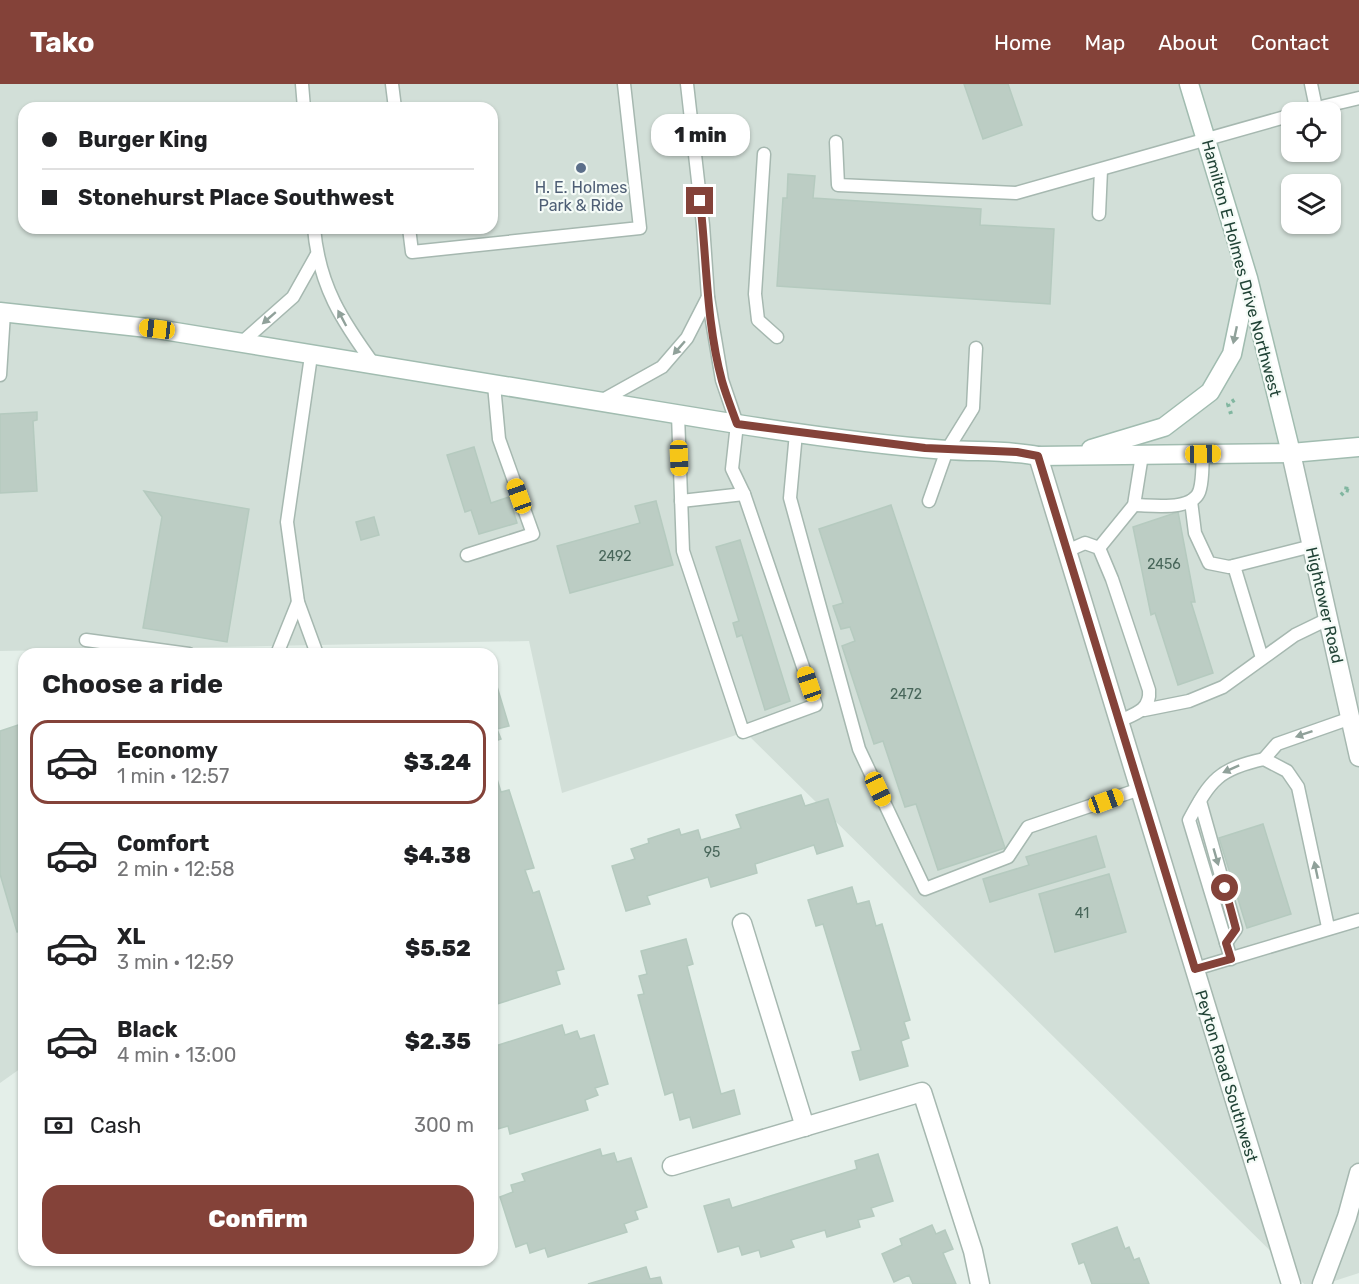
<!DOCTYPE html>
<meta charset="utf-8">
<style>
body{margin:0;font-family:Rubik,sans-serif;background:#f6f6f6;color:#202124;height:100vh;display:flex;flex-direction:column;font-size:22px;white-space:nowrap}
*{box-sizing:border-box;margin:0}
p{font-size:20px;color:#757577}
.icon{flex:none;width:33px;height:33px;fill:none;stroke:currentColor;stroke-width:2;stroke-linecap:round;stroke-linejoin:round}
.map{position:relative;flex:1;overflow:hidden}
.drawer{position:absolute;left:18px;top:564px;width:480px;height:618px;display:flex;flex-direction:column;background:#fff;border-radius:18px;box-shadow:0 2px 4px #0004}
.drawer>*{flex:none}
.guide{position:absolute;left:18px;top:18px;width:480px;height:132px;border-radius:18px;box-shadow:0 2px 4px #0004;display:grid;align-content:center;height:132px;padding:0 24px;background:#fff}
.fabs{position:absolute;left:1281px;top:18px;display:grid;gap:12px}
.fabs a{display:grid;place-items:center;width:60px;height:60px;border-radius:12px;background:#fff;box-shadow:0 2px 4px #0004;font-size:30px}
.end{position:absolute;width:27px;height:27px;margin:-14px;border:8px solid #844239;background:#fff;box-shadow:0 0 0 3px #fff}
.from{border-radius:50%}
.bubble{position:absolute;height:42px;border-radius:18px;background:#fff;box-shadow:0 2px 4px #0004;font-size:20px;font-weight:800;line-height:42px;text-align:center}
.car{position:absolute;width:18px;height:36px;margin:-18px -9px;border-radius:8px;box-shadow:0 0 4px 2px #0007;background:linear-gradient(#f5c518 24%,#345 0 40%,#f5c518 0 76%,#345 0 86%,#f5c518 0)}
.guide b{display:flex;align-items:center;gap:21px;height:57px;font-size:22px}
.guide b+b{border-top:2px solid #e0e0e0}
.guide i{width:15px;height:15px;background:#202124}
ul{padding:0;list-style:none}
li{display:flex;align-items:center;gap:18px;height:84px;margin:0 12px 9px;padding:0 12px;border:3px solid transparent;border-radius:18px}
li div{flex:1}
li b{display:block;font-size:22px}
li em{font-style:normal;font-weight:800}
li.active{border-color:#844239}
li>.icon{width:54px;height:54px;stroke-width:1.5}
h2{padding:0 24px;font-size:27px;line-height:72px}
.pay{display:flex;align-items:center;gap:15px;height:66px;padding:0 24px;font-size:22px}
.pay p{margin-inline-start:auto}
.action{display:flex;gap:12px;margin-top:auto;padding:12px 24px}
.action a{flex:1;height:69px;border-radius:18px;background:#844239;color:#fff;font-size:24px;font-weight:800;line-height:69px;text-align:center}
header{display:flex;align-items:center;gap:36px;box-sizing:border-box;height:84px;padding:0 30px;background:#844239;color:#fff}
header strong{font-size:28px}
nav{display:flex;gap:33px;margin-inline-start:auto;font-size:21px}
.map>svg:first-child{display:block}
.built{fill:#d2dfd8;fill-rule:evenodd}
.building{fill:#bccdc4;stroke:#b5cabf;stroke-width:1.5}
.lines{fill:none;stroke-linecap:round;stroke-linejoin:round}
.service-casing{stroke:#a6b8b0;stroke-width:15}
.minor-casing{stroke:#a6b8b0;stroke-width:21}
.tertiary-casing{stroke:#a6b8b0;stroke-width:21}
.secondary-casing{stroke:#a1bcb0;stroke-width:21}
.path{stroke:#81b6a0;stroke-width:4;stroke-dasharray:3 4.5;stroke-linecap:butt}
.service{stroke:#fff;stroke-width:12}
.minor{stroke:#fff;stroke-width:18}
.tertiary{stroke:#fff;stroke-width:18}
.secondary{stroke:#fff;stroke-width:18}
.oneway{fill:#90a19a}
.route{stroke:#844239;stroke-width:8}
.service-dot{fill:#5c6f8a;stroke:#f5fbf7;stroke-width:2}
.labels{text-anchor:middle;stroke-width:4.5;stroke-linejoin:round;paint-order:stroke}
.number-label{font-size:14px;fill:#48665a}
.service-label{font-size:16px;fill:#4e5e75;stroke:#f5fbf7}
.street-label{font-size:16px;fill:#214336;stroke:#f5fbf7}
</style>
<header>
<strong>Tako</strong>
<nav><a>Home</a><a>Map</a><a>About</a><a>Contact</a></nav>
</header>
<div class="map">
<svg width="1359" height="1200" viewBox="0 0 1359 1200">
<rect width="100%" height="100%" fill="#e4efe9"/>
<g class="built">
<path d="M0,0h1359v1189l-34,11h-21l-559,-552 -183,61 -33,-152 -529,10zM24,24h468v120h-468zM1292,28h38v40h-38zM1292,100h38v40h-38z"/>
<path d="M0,788l24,70v124l-24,17z"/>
</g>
<g class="building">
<path d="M964,0h44l14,41 -39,14z"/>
<path d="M788,90l27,2 -2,22 168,11 -1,16 74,4 -4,75 -273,-18 6,-88h4z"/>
<path d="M37,328v8l-4,1 4,70 -37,2v-79z"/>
<path d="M474,363l17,56 18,-6 8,26 -38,11 -8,-24 -6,2 -18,-57z"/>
<path d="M144,407l105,18 -22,133 -84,-14 19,-111z"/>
<path d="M656,417l17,64 -103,28 -13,-47 83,-23 -5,-17z"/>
<path d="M891,421l114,343 -67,22 -22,-66 -11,3 -22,-66 -9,3 -32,-98 13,-5 -5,-14 -9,2 -8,-23 10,-3 -24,-74z"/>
<path d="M1178,428l17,90h-4l22,71 -35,12 -23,-72 -4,2 -18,-88z"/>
<path d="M374,433l5,18 -18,5 -5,-18z"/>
<path d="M740,456l50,161 -25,9 -23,-75 -5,2 -4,-14 6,-2 -23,-74z"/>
<path d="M492,586l17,56 -12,3 4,10 -9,3z"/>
<path d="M24,639v208l-7,1 -17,-58v-143z"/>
<path d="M497,695l4,13 8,-2 25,78 -9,2 8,23 6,-2 25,78 -8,2 4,13 -66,21 -2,-224z"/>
<path d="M801,711l4,11 23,-7 15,47 -26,8 -3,-9 -59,19 2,9 -46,14 -3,-10 -61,19 3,8 -24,7 -14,-45 23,-7 -4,-10 18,-6 -1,-4 31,-10 2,6 17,-5 3,10 40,-12 -5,-13z"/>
<path d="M1263,740l28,90 -44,14 -28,-90z"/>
<path d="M1096,752l9,31 -115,35 -7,-23 46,-14 -3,-8z"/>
<path d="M1109,790l17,58 -71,20 -16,-58z"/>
<path d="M852,803l5,17 12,-3 7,25 6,-2 28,96 -6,2 5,16 -8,3 7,25 -48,14 -8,-28 9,-2 -38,-126 -7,2 -8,-26z"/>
<path d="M686,855l7,25 -6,2 34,128 13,-4 6,24 -47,14 -3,-11 -10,3 -7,-28 -8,3 -27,-100 6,-1 -5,-18 8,-2 -6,-23z"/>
<path d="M562,941l3,10 12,-4 3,8 14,-4 14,49 -13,4 3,7 -13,5 3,10 -78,24 -2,-8 -14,4 -2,-83z"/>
<path d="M600,1065l2,7 12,-3 3,9 14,-4 16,49 -12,4 3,8 -14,5 3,8 -79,25 -3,-9 -15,5 -3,-10 -11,4 -16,-50 13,-5 -2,-7 14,-4 -3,-7z"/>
<path d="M878,1070l15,47 -22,7 3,8 -16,4 2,7 -33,10 -2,-7 -34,10 3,7 -33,10 -2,-7 -17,5 -3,-9 -21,6 -14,-46 25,-7 3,9 125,-39 -2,-8z"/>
<path d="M932,1141l4,9 9,-4 8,19 -10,4 13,31h-43l-4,-9 -15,7 -12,-28 20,-9 -2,-6z"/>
<path d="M1117,1143l8,22 4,-2 5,13 5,-2 10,26h-57l-8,-22 -5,2 -7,-20z"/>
<path d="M646,1183l4,12 10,-2 2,7h-74z"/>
</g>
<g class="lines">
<g class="service-casing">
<g id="service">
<path d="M302,0l2,24"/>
<path d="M392,0l3,24"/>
<path d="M1311,0l5,24"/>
<path d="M1300,28l59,-14"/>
<path d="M836,58l2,43 178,8 276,-78"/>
<path d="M764,70l-9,140 3,26 19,17"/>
<path d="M1099,130l2,-44"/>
<path d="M314,144c5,58 28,93 61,138"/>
<path d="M409,144l3,24 228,-24 -16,-144"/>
<path d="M240,260l53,-47 23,-41"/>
<path d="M311,272l-24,166 11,80 19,52"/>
<path d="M0,291l4,-62"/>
<path d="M601,317l61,-34 25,-29 21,-41"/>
<path d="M678,331l5,136 60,181 73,-27 -72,-211 -12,-25 5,-45 -15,-44 -14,-83 -5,-72 -16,-141"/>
<path d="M796,349l-6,65 69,251 66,140 83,-32 20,-30 112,-38"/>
<path d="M681,417l63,-7"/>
<path d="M929,417l18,-51 26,-42 3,-60"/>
<path d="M1191,417l4,32 14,30 20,4 83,-21"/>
<path d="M1134,421c18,0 61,7 66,-16 3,-11 2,-24 3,-35"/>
<path d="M1099,464l35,-43 8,-50"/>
<path d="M1067,467l18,-8 14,5 13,31 37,111c2,20 -14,24 -30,31"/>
<path d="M467,471l66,-21 -34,-95 -5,-54"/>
<path d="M1234,482l28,92"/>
<path d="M86,556l103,14"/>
<path d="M277,570l21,-52"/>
<path d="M1144,626l45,-9 34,-14 72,-52 33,-16"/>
<path d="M1264,675l13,-15 74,-26"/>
<path d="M1200,717l36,128 -10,14"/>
<path d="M1231,875l-42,-139c22,-41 30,-51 75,-61l23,12 11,16 30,140"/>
<path d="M1195,885l164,-49"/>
</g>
</g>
<g class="minor-casing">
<g id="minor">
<path d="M1038,372l253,828"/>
<path d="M742,839l63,204"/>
<path d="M672,1082l250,-74 51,159 7,33"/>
</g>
</g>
<g class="tertiary-casing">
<g id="tertiary">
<path d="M1291,369l68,304"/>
<path d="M1322,1200l25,-67 12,-44"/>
</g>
</g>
<g class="secondary-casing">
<g id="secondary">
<path d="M1189,0l59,194 43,175"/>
<path d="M0,228l157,17 580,95c70,11 140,21 210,26 31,2 61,0 91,6l253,-3 68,-6"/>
<path d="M1091,365l73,-22 46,-35 22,-38 15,-72"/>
</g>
</g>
<g class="path">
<path d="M1231,330l-3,-10 8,-5"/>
<path d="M1346,406l7,2"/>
<path d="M1341,411l5,-5 1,-6"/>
</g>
<use href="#service" class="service"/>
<use href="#minor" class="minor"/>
<use href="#tertiary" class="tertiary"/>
<use href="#secondary" class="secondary"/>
</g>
<defs><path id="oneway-solid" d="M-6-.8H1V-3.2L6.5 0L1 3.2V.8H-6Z" transform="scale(1.5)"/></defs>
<g class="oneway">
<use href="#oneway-solid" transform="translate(269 234) rotate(139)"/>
<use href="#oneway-solid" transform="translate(342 234) rotate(-118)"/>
<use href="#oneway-solid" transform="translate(1235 251) rotate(102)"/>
<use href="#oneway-solid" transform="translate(679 264) rotate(131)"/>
<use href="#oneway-solid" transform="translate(1304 650) rotate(161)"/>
<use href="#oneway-solid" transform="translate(1231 685) rotate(156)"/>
<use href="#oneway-solid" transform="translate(1216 773) rotate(74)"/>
<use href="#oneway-solid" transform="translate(1316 786) rotate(-102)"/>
</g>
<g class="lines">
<path class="route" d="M700,117c7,60 6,121 22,180 4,14 10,29 15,43l188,24 92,4 21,4 157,513 36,-10 -5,-16 10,-14 -11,-41"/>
</g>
<circle class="service-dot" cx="581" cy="84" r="6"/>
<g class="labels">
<g class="number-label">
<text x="615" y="477">2492</text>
<text x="1164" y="485">2456</text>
<text x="906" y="615">2472</text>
<text x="712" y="773">95</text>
<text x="1082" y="834">41</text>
</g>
<g class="service-label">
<text x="581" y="109">H. E. Holmes<tspan x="581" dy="18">Park &amp; Ride</tspan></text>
</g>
<g class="street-label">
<text transform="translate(1242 184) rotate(75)" y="6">Hamilton E Holmes Drive Northwest</text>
<text transform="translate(1325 521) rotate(77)" y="6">Hightower Road</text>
<text transform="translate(1227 992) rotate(73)" y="6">Peyton Road Southwest</text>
</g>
</g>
</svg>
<div class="fabs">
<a><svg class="icon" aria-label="locate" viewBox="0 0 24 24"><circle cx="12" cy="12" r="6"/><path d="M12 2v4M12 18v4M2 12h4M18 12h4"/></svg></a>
<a><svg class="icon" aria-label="layers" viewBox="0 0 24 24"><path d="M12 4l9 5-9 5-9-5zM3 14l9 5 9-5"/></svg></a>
</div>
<i class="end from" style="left:1225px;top:804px"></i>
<i class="end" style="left:700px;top:117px"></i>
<div class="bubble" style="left:651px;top:30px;width:99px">1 min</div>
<i class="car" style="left:157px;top:245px;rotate:277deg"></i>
<i class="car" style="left:1203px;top:370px;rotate:89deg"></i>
<i class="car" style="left:679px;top:374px;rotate:178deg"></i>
<i class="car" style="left:519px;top:412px;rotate:340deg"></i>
<i class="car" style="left:809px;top:600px;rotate:341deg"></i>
<i class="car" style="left:878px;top:705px;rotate:155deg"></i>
<i class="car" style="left:1106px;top:717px;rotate:70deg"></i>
<div class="guide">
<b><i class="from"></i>Burger King</b>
<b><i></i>Stonehurst Place Southwest</b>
</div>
<section class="drawer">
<h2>Choose a ride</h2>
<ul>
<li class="active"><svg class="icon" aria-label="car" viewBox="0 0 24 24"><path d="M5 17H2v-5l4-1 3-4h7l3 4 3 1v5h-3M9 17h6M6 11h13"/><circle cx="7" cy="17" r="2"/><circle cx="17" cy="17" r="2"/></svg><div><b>Economy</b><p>1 min · 12:57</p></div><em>$3.24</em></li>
<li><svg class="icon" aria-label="car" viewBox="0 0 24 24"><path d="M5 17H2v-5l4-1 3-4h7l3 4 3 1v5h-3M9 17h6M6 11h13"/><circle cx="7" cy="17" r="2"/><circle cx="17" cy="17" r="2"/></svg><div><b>Comfort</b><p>2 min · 12:58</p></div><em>$4.38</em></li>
<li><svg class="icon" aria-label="car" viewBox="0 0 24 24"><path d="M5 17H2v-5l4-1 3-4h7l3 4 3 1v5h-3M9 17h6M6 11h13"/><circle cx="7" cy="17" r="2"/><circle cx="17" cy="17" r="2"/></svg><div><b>XL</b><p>3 min · 12:59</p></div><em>$5.52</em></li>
<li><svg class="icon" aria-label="car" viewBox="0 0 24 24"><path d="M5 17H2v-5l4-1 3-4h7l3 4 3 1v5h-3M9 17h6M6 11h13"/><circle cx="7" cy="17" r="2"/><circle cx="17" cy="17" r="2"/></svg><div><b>Black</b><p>4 min · 13:00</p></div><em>$2.35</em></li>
</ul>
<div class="pay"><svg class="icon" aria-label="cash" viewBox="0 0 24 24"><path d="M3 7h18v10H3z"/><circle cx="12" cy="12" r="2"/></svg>Cash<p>300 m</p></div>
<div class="action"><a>Confirm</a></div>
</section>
</div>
